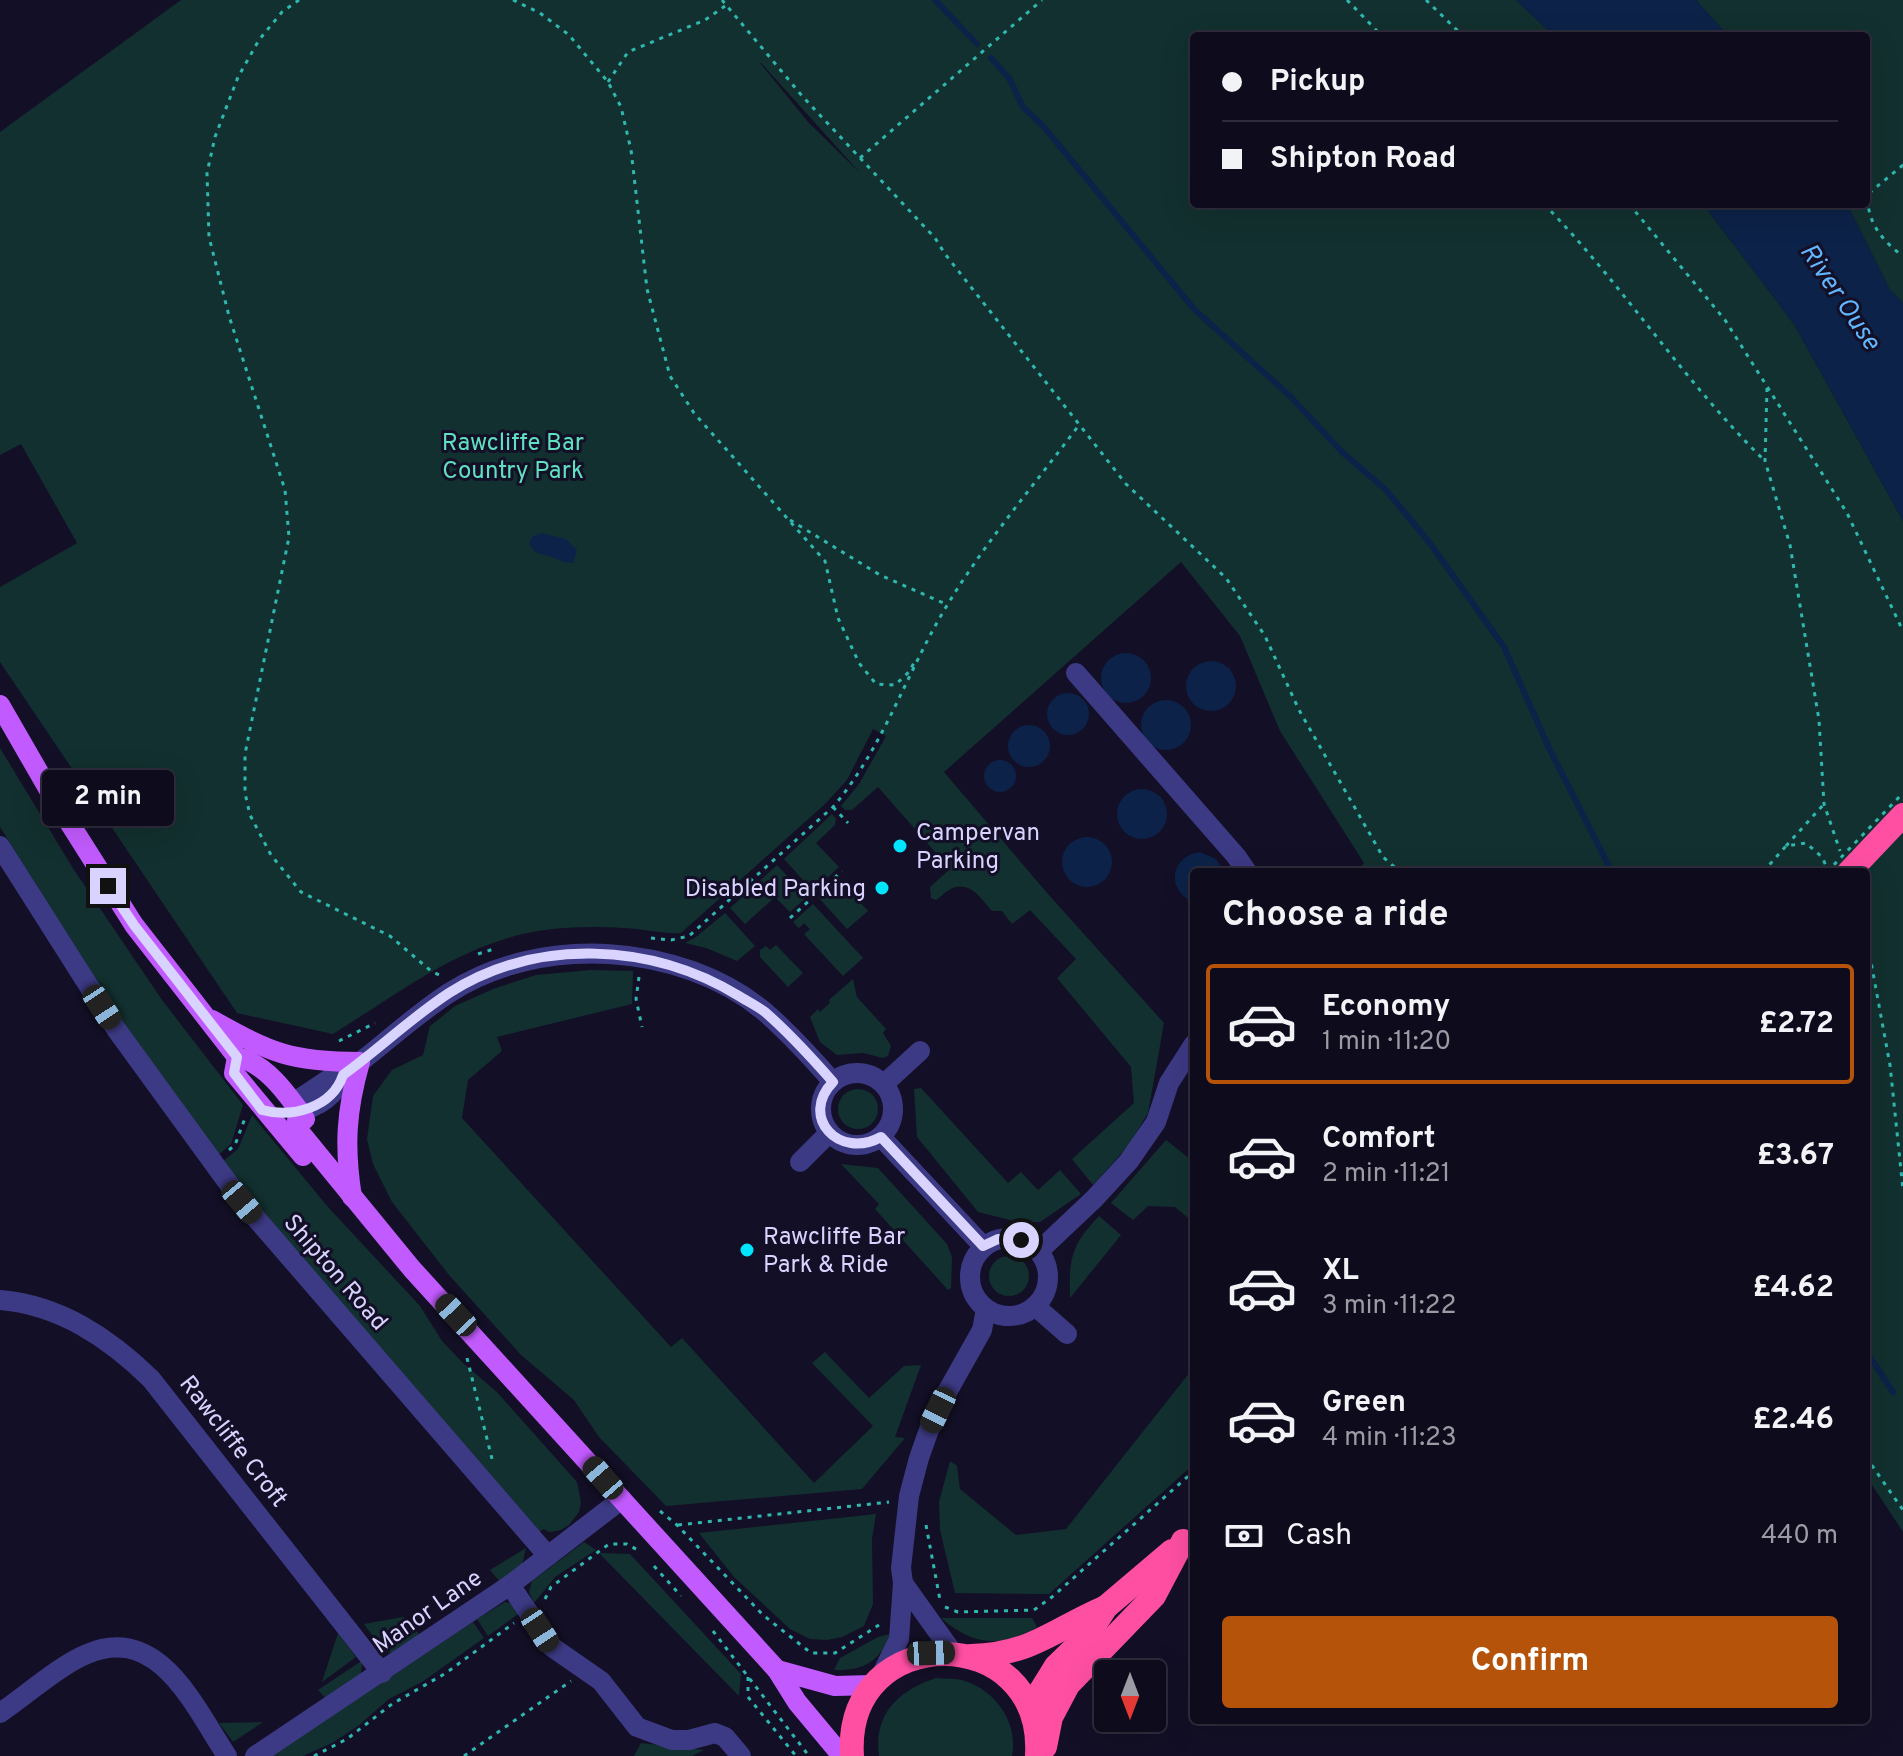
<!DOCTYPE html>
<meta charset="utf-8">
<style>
body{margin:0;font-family:Overpass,sans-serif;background:#1c1929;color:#f1f3f6;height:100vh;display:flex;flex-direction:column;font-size:30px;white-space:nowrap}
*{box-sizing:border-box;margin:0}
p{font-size:26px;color:#9b9ba3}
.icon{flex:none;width:44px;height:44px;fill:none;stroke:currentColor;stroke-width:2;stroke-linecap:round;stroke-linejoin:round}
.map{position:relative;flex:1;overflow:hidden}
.panel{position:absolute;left:1190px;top:868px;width:680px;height:856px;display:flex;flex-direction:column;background:#0e0b1c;border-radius:8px;box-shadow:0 8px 32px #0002,0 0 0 2px #2e2b3b}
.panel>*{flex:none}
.hud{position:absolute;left:1190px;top:32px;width:680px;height:176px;border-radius:8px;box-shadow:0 8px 32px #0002,0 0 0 2px #2e2b3b;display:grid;align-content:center;height:176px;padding:0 32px;background:#0e0b1c}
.needle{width:52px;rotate:180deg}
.buttons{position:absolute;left:1094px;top:1660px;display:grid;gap:16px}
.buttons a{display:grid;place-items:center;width:72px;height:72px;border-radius:8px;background:#0e0b1c;box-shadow:0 8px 32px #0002,0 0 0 2px #2e2b3b;font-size:40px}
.end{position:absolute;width:36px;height:36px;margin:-18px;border:10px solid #d9d4ff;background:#111;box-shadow:0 0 0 4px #111}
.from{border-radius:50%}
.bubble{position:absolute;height:56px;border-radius:8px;background:#0e0b1c;box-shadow:0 8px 32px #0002,0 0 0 2px #2e2b3b;font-size:26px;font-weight:700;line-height:56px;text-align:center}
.car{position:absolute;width:24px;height:48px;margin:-24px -12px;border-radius:10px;box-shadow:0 0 6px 2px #0007;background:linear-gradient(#222 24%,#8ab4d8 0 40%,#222 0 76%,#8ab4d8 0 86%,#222 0)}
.hud b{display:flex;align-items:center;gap:28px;height:76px;font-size:30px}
.hud b+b{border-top:2px solid #2e2b3b}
.hud i{width:20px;height:20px;background:#f1f3f6}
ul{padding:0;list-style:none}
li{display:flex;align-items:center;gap:24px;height:120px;margin:0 16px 12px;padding:0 16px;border:4px solid transparent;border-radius:8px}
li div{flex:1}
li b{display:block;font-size:30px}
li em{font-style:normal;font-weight:700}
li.active{border-color:#b45309}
li>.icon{width:72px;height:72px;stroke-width:1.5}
h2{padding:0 32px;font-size:36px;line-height:96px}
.pay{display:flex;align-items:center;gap:20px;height:88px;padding:0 32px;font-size:30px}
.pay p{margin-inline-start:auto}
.primary-button{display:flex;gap:16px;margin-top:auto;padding:16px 32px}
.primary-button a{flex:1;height:92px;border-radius:8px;background:#b45309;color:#fff;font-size:32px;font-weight:700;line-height:92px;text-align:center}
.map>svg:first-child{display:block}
.green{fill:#12302f;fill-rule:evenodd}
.water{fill:#0c2248}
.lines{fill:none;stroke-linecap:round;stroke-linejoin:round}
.stream{stroke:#0c2248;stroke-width:6}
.path{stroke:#2fb8b0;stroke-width:3;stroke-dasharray:4 6;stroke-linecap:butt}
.minor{stroke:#3d3a85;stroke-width:20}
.major{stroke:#c25bff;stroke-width:20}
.highway{stroke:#ff4fa3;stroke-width:24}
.path-bridge{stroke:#2fb8b0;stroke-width:3;stroke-dasharray:4 6;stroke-linecap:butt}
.route{stroke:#d9d4ff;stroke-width:10}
.poi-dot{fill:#00e5ff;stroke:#130f26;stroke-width:3}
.labels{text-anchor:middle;stroke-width:6;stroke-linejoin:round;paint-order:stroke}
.park-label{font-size:24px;fill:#5fe0c0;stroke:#130f26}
.poi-label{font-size:24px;fill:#d9d4ff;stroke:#130f26;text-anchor:start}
.street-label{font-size:24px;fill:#d9d4ff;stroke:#130f26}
.water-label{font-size:26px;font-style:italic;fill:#62b6ff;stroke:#130f26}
</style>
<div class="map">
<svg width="1903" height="1756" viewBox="0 0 1903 1756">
<rect width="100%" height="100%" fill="#130f26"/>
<g class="green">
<path d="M181,0h1335l38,36h-360v168h509l91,120 109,197v1011l-37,-56v-604h-509l7,-9 -84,-132 -40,-95 -59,-74 -237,210 104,122 116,129 -16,90 -19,32 -36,40 -21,-26 62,-56 -3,-36 -74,-89 19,-19 -46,-49 -18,14 -10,-13h-10c-10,-11 -21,-30 -39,-23 -6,2 -11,8 -17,12l-5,-2 -1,-11 20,-18 -72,-82 -26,23h-7l-4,-4 18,-22 27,-48 -13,-7 -26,51 -22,24 -144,129c-15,1 -28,-2 -43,-4 -24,-2 -48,-3 -73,-1 -91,5 -158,60 -232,106l-96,-21 -237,-351v-75l77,-44 -56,-99 -21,11v-323zM760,63h1l100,111 -52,-51z"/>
<path d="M1696,0h207v303l-13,-13 -43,-86h19v-168h-138z"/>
<path d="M0,748l74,122 88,130 81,105 -12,39 -14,12 -94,-132 -123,-197z"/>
<path d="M832,814l4,5 -1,6 -19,18 23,24 -26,24 -29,-32z"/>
<path d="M777,865l30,32 -17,15 -15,-15 -30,27 -15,-16z"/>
<path d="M839,879l29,32 -21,18 -29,-32z"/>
<path d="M813,904l50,54 -20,18 -39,-42 6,-5 -6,-6 -5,5 -6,-6z"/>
<path d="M725,913l30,33 -18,15 -31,-13 -21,-5 11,-6z"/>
<path d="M776,945l27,28 -15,14 -28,-30v-7l6,-4 4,4z"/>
<path d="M591,970l42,1 -1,33 -135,33 5,14 -34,29 -6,38 209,229 11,-9 132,145 59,-57 -61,-63 13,-11 44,46 35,-32 17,-1 -26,72 10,1 -43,51 -196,17 -67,-69 -25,-37 -53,-45 -72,-80 -57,-73 -19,-38 -6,-25 6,-43 19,-26 31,-15 7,-29 25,-20 38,-17 43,-14z"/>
<path d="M853,979l4,18 29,32 -3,4 8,13 -3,10 -5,2 -20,-5 -26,2 -17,-13 -10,-25 8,-8 2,3 10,-9 -1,-3z"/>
<path d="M921,1088l87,95 13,-11 17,18 22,-20 21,24 -41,28h-22l-40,-10 -61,-75 -3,-48z"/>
<circle cx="858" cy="1109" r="20"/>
<path d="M252,1115l76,92 92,99 22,35 21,22 34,29 80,90 4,20 -2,10 -10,13 -8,5 -12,2 -5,-3 -5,3 -199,-225 -118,-145 16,-13z"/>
<path d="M1166,1140l28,22v61l-19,-16 -27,-1 -15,14 -22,-17z"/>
<path d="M841,1164l37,4 69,76 5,13 -1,31 -3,2 -73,-81 4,-5z"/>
<path d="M1099,1216l22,19 -51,63c-1,-41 1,-52 29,-82z"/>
<circle cx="1009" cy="1276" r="20"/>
<path d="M1194,1367v97l-145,130 -94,-1 -15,-63 -1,-28 11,-41 7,5 3,23 56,46 50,-6z"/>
<path d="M876,1514l-4,25 1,65 -9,22 -22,11 -15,3 -17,-1 -20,-10 -56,-52 -35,-44z"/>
<path d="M584,1542l12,8 -41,27 -21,26 -5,-11 3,-11z"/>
<path d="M526,1548l-4,17 -22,17 -10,-12z"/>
<path d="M599,1553l31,1 111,120 -2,22z"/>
<path d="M505,1602l5,1 11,9 -33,24 -11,-17z"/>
<path d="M403,1617l5,2 -31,23 -13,-18z"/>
<path d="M941,1618h91l5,9c-36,22 -65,18 -96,-9z"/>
<path d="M473,1622l11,16 -62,44 -33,17 -31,27 -26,17 -29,13h-31z"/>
<path d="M412,1624l9,13 -28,16 -16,-3z"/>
<path d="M338,1633l18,24 -34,25z"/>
<path d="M890,1634c-10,28 -27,37 -56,36l6,-12 38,-21z"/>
<path d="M363,1660l-3,19 -33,21 -9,-10z"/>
<path d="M936,1678c8,1 18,0 25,2 33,8 58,42 51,76h-133c-6,-42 20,-66 57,-78z"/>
<path d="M263,1722l-30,20 -14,-19z"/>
<path d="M641,1743l63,7 -12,6h-58z"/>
</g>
<g class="water">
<path d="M1516,0h180l32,36h-174z"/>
<path d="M1703,204h144l43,86 13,13v218l-109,-197z"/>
<path d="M541,533l25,6 11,11 -4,13c-10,0 -12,-3 -21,-6 -11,-4 -17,-1 -23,-14l3,-6z"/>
<circle cx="1126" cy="678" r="25"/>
<circle cx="1211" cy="686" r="25"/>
<circle cx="1068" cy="714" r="21"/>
<circle cx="1166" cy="725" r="25"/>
<circle cx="1029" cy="746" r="21"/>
<circle cx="1000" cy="776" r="16"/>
<circle cx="1142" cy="814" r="25"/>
<circle cx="1087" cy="862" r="25"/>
<path d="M1200,852l16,7 8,13h-30l-1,30c-27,-12 -23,-46 7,-50z"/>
</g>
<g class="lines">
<g class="stream">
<path d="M935,0l42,44"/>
<path d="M991,58l18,20 14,29 21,20 150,182 96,87 53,57 43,37 43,52 75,105 45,101 63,124"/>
<path d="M1866,1351l27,41"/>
</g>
<g class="path">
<path d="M299,0l-17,12 -23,28 -21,37 -23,60 -8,36 2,64 20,79 56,174 4,47 -44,217v39l5,22 21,40 30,37 89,44 41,35 8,4"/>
<path d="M513,0l27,13 29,22 39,47 13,25 10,43 16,139 23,87 24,37 131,148 13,57 21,45 17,21 19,1 14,-13 6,-11"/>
<path d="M722,0l81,97 132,141 10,16 181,230 100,94 39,58 34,74 84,147 17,15"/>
<path d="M1347,0l35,36"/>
<path d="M1426,0l37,36"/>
<path d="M608,82l20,-30 77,-32 20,-14"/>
<path d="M860,158l182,-158"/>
<path d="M1903,165l-35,29c-2,27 14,47 35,62"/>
<path d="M1544,204c79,81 140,178 221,257"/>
<path d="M1629,204l96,116 122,193 56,118"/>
<path d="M1767,388l-2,73 25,84 29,175 5,84 16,47"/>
<path d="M790,520l90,55 68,30"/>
<path d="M833,807l15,16"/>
<path d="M1786,846l38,-42"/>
<path d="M1763,872l23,-26 20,-3 16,14 5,11"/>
<path d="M790,918l52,-47"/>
<path d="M1866,935l24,130 13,125"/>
<path d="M651,938l20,2 18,-4 144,-129c45,-53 68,-118 101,-179 40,-73 95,-136 145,-203"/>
<path d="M478,954l19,-6"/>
<path d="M639,977l-3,22 6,28"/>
<path d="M339,1041l36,-18"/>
<path d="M229,1150l6,-5 10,-27"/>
<path d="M467,1358l25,101"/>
<path d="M1866,1457l37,53"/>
<path d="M660,1511l17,14 86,90 48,38h24l44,-28"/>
<path d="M678,1525l211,-23"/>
<path d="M926,1525l14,75"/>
<path d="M654,1566l27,30"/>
<path d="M545,1599l6,-12 58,-43h18l14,8"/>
<path d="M945,1607l13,5 76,-2 18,-13 142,-126"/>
<path d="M713,1631l96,125"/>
<path d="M748,1677v20l48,59"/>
<path d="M314,1756l33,-17 45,-35 54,-31 68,-50"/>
<path d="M464,1756l107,-75"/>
</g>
<g class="minor">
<path d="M1076,673l160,183 11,16"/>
<path d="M0,846l116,183 126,173 306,354"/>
<circle cx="857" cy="1109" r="36"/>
<path d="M343,1075c-6,19 -24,33 -44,35l3,-13 30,-20 11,-2c36,-26 69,-58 106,-82 91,-59 232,-51 316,19 24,21 47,46 68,70"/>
<path d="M884,1084l36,-33"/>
<path d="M881,1137l102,109"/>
<path d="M800,1162l29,-29"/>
<circle cx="1009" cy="1277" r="39"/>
<path d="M1039,1251l55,-52 35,-38 27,-39 13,-39 25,-39"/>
<path d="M0,1300c60,5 109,38 151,79l231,294"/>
<path d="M1035,1306l32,28"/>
<path d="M903,1583l50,70"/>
<path d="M510,1585l42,62 49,34 36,46 35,13h17l26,-7 10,4 16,19"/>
<path d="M880,1678l19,-39 4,-56 -2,-15 8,-72 10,-38 11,-31 16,-33 36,-64 4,-21"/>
<path d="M0,1713c25,-17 60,-48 87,-59 72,-31 108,54 140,102"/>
<path d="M255,1756l255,-171 112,-86"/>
</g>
<g class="major">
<path d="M0,705l53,92 81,128 103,132c29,6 51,38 68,62"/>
<path d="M212,1020c59,33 79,42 148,42 -14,49 -16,85 -8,135"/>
<path d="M237,1057l-3,16 69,83"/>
<path d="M299,1110l-3,16 3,5 113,138 365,401 20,32 45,54"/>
<path d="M777,1670l58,16 38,-1"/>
</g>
<g class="highway">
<path d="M1849,872l54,-57"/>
<path d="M971,1656c60,-1 83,-27 135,-49"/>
<path d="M1030,1708l26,-42 32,-31 18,-28 66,-56"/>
<path d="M1045,1747l6,-30 17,-32 86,-89 29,-55"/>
<path d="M852,1756c-9,-136 193,-136 185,0"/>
</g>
<path class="path-bridge" d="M1827,872l76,-79"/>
</g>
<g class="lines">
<path class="route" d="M108,886l26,39 103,132 -3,16 28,37c30,8 70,-2 81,-35 36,-26 69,-58 106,-82 88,-56 203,-50 290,3 8,5 18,10 26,16 24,21 47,46 68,70 -34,35 6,78 48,55l102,109 15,-7 23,1"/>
</g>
<g class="poi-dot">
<circle cx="900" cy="846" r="8"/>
<circle cx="882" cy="888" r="8"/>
<circle cx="747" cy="1250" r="8"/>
</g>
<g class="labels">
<g class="park-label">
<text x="513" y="450">Rawcliffe Bar<tspan x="513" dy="28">Country Park</tspan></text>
</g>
<g class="poi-label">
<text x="916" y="840">Campervan<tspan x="916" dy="28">Parking</tspan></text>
<text x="866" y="896" text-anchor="end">Disabled Parking</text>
<text x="763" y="1244">Rawcliffe Bar<tspan x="763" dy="28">Park &amp; Ride</tspan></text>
</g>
<g class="street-label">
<text transform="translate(336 1272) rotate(49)" y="8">Shipton Road</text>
<text transform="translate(234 1441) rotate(52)" y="8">Rawcliffe Croft</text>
<text transform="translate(427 1611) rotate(-35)" y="8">Manor Lane</text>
</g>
<g class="water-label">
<text transform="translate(1841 296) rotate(56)" y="9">River Ouse</text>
</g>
</g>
</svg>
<div class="buttons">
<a><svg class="needle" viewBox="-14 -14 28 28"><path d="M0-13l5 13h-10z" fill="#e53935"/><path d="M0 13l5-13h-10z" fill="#9b9ba3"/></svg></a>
</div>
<i class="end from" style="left:1021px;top:1240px"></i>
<i class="end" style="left:108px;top:886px"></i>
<div class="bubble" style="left:42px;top:770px;width:132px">2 min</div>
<i class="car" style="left:102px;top:1007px;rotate:147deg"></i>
<i class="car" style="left:242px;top:1202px;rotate:140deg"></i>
<i class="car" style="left:456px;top:1315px;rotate:317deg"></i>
<i class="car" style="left:938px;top:1410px;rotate:206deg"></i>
<i class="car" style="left:603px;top:1478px;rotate:319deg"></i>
<i class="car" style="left:540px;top:1630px;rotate:147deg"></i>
<i class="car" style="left:931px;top:1653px;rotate:88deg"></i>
<div class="hud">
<b><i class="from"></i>Pickup</b>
<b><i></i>Shipton Road</b>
</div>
<section class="panel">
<h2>Choose a ride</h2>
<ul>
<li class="active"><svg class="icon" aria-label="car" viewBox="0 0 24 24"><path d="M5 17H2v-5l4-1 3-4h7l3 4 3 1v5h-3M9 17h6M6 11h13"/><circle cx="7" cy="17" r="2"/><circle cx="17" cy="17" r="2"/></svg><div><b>Economy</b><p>1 min · 11:20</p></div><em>£2.72</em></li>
<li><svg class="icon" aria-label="car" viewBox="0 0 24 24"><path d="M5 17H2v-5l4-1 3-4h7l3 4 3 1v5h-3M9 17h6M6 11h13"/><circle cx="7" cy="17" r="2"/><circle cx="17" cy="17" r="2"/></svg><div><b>Comfort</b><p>2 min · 11:21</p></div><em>£3.67</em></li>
<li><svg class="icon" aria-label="car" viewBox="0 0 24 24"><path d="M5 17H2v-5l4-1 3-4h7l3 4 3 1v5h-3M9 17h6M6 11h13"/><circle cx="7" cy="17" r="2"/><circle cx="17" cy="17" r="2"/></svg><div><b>XL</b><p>3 min · 11:22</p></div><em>£4.62</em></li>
<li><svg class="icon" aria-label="car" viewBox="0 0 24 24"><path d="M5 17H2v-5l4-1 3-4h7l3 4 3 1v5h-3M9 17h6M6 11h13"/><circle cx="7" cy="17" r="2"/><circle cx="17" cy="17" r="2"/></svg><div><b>Green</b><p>4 min · 11:23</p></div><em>£2.46</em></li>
</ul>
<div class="pay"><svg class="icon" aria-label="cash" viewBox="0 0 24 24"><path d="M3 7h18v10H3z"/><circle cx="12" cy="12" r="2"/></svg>Cash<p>440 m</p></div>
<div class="primary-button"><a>Confirm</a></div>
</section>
</div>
